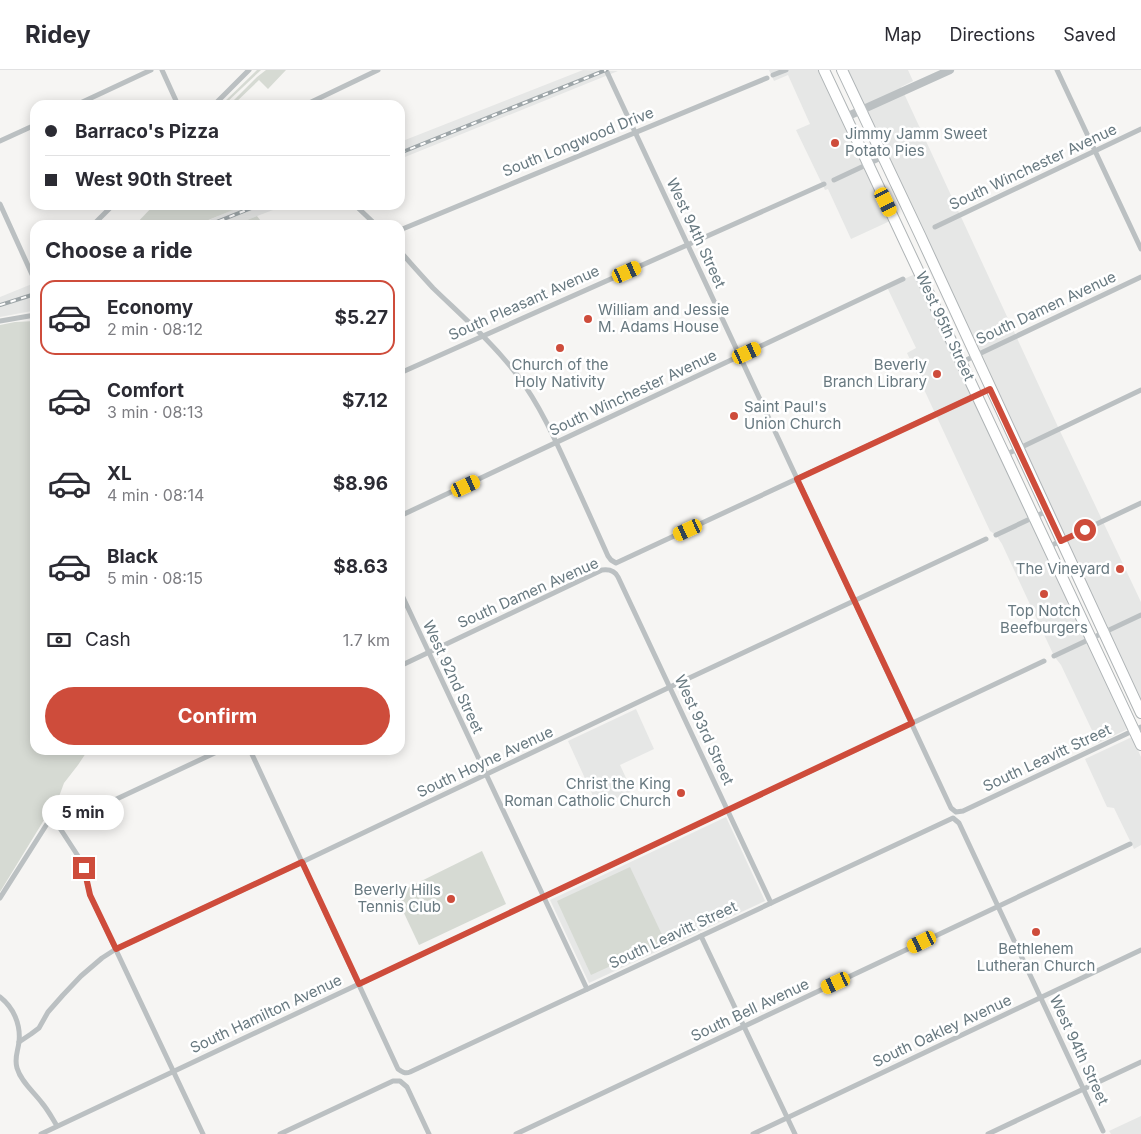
<!DOCTYPE html>
<meta charset="utf-8">
<style>
body{margin:0;font-family:Inter,sans-serif;background:#f7f7f7;color:#2b2b33;height:100vh;display:flex;flex-direction:column;font-size:19px;white-space:nowrap}
*{box-sizing:border-box;margin:0}
p{font-size:16px;color:#7c7c81}
.icon{flex:none;width:28px;height:28px;fill:none;stroke:currentColor;stroke-width:2;stroke-linecap:round;stroke-linejoin:round}
.map{position:relative;flex:1;overflow:hidden}
.sheet{position:absolute;left:30px;top:150px;width:375px;height:535px;display:flex;flex-direction:column;background:#fff;border-radius:15px;box-shadow:0 2px 12px #0003}
.sheet>*{flex:none}
.banner{position:absolute;left:30px;top:30px;width:375px;height:110px;border-radius:15px;box-shadow:0 2px 12px #0003;display:grid;align-content:center;height:110px;padding:0 15px;background:#fff}
.end{position:absolute;width:22px;height:22px;margin:-11px;border:6px solid #ce4c3b;background:#fff;box-shadow:0 0 0 2px #fff}
.from{border-radius:50%}
.bubble{position:absolute;height:35px;border-radius:18px;background:#fff;box-shadow:0 2px 12px #0003;font-size:16px;font-weight:700;line-height:35px;text-align:center}
.car{position:absolute;width:15px;height:30px;margin:-15px -8px;border-radius:6px;box-shadow:0 0 4px 1px #0007;background:linear-gradient(#f5c518 24%,#345 0 40%,#f5c518 0 76%,#345 0 86%,#f5c518 0)}
.banner b{display:flex;align-items:center;gap:18px;height:48px;font-size:19px}
.banner b+b{border-top:1px solid #e1e1e2}
.banner i{width:12px;height:12px;background:#2b2b33}
ul{padding:0;list-style:none}
li{display:flex;align-items:center;gap:15px;height:75px;margin:0 10px 8px;padding:0 5px;border:2px solid transparent;border-radius:15px}
li div{flex:1}
li b{display:block;font-size:19px}
li em{font-style:normal;font-weight:700}
li.current{border-color:#ce4c3b}
li>.icon{width:45px;height:45px;stroke-width:1.5}
h2{padding:0 15px;font-size:22px;line-height:60px}
.pay{display:flex;align-items:center;gap:12px;height:55px;padding:0 15px;font-size:19px}
.pay p{margin-inline-start:auto}
.button{display:flex;gap:10px;margin-top:auto;padding:10px 15px}
.button a{flex:1;height:58px;border-radius:30px;background:#ce4c3b;color:#fff;font-size:20px;font-weight:700;line-height:58px;text-align:center}
header{display:flex;align-items:center;gap:30px;box-sizing:border-box;height:70px;padding:0 25px;background:#fff;border-bottom:1px solid #e1e1e2}
header strong{font-size:24px}
nav{display:flex;gap:28px;margin-inline-start:auto;font-size:18px}
.map>svg:first-child{display:block}
.built{fill:#e6e7e6}
.green{fill:#d6dad3}
.lines{fill:none;stroke-linecap:round;stroke-linejoin:round}
.primary-casing{stroke:#afb4b6;stroke-width:12}
.minor{stroke:#bbc0c2;stroke-width:5}
.tertiary{stroke:#bbc0c2;stroke-width:8}
.primary{stroke:#fff;stroke-width:10}
.rail-casing{stroke:#9da5a8;stroke-width:4}
.rail{stroke:#fff;stroke-width:2;stroke-dasharray:5.5;stroke-linecap:butt}
.route{stroke:#ce4c3b;stroke-width:6}
.poi-dot{fill:#ce4c3b;stroke:#fff;stroke-width:2}
.labels{text-anchor:middle;stroke-width:5;stroke-linejoin:round;paint-order:stroke}
.poi-label{font-size:15px;fill:#687980;stroke:#fff;text-anchor:end}
.street-label{font-size:15px;fill:#687980;stroke:#fff}
</style>
<header>
<strong>Ridey</strong>
<nav><a>Map</a><a>Directions</a><a>Saved</a></nav>
</header>
<div class="map">
<svg width="1141" height="1064" viewBox="0 0 1141 1064">
<rect width="100%" height="100%" fill="#f6f5f3"/>
<g class="built">
<path d="M583,0l35,1 -218,88v-17z"/>
<path d="M769,0h51l70,151 -39,18 -23,-50 -3,1 -29,-60 14,-6 -22,-49 -14,6z"/>
<path d="M845,0h63l5,11 -12,6 158,342 82,173v101z"/>
<path d="M244,135h42l-52,20h-30l6,-2 -1,-3z"/>
<path d="M915,204l213,455 -30,14 -37,-78 -7,-9 -52,-112 -6,-9 -6,-4 -83,-178 9,-5 -29,-61z"/>
<path d="M32,214l3,8v17l-3,2 -32,6v-20z"/>
<path d="M636,639l18,40 -34,16 12,26 -34,16 -30,-66z"/>
<path d="M1132,667l9,20v88l-7,4 -20,-41 -7,-1 -22,-48z"/>
<path d="M726,747l39,84 -176,82 -39,-83z"/>
<path d="M1141,1046v18h-30l-2,-3z"/>
</g>
<g class="green">
<path d="M257,0h4l-37,35h-3z"/>
<path d="M266,0h20l-18,19 -9,-9 -26,25h-4l28,-28z"/>
<path d="M154,135h81l3,3 -42,17h-61z"/>
<path d="M257,146l7,9h-30z"/>
<path d="M35,251v429h53l-10,15 -14,18 -7,19 -13,18 -44,72v-567l15,-3z"/>
<path d="M482,781l24,53 -87,41 -24,-51z"/>
<path d="M630,797l35,74 -74,34 -34,-74z"/>
</g>
<g class="lines">
<g class="primary-casing">
<g id="primary">
<path d="M824,0l317,675"/>
<path d="M842,0l78,165 221,478"/>
</g>
</g>
<g class="minor">
<path d="M162,0l16,35"/>
<path d="M606,0l345,738 5,4 7,-1 178,-84"/>
<path d="M1057,0l84,179"/>
<path d="M773,5l13,-5"/>
<path d="M76,35l75,-35"/>
<path d="M214,35l35,-35"/>
<path d="M305,35l73,-35"/>
<path d="M0,71l35,-16"/>
<path d="M834,110l49,-23"/>
<path d="M0,134l35,77"/>
<path d="M355,135l21,20"/>
<path d="M93,155l20,-20"/>
<path d="M935,157l206,-98"/>
<path d="M400,160l367,-152"/>
<path d="M400,181c11,13 22,25 33,37 30,29 60,55 85,88 21,28 36,61 51,94 13,28 26,57 39,86l3,4 5,3 374,-174"/>
<path d="M0,251l35,-6"/>
<path d="M962,292l179,-85"/>
<path d="M400,303l424,-189"/>
<path d="M1005,385l136,-65"/>
<path d="M400,446l503,-237"/>
<path d="M996,465l51,-24"/>
<path d="M1048,477l93,-44"/>
<path d="M400,521l187,398"/>
<path d="M1054,586l87,-41"/>
<path d="M400,596l202,-96c7,-1 13,1 16,7l153,326"/>
<path d="M250,680l148,319c4,3 7,5 12,3l543,-254 6,5 144,308"/>
<path d="M59,756l162,-76"/>
<path d="M0,828l52,-82 26,40 6,12 6,27 113,239"/>
<path d="M701,866l94,198"/>
<path d="M0,927c13,10 21,27 19,45 -1,9 -5,16 -2,26 4,14 17,24 25,35 6,7 10,15 15,23"/>
<path d="M19,972l12,-8 8,-6 9,-16 15,-17 18,-19 21,-18 14,-9 186,-87 368,-175 316,-148"/>
<path d="M41,1064l1003,-473"/>
<path d="M280,1064l113,-53h7l7,6 22,47"/>
<path d="M516,1064l614,-290"/>
<path d="M753,1064l388,-184"/>
<path d="M988,1064l153,-72"/>
</g>
<path class="tertiary" d="M846,47l104,-47"/>
<use href="#primary" class="primary"/>
<g class="rail-casing">
<g id="rail">
<path d="M400,83l206,-83"/>
<path d="M209,155l50,-20"/>
<path d="M0,235l35,-11"/>
</g>
</g>
<use href="#rail" class="rail"/>
</g>
<g class="lines">
<path class="route" d="M84,798l6,27 26,54 186,-87 57,122 553,-261 -115,-244 193,-90 71,152 24,-11"/>
</g>
<g class="poi-dot">
<circle cx="835" cy="73" r="5"/>
<circle cx="588" cy="249" r="5"/>
<circle cx="560" cy="278" r="5"/>
<circle cx="937" cy="304" r="5"/>
<circle cx="734" cy="346" r="5"/>
<circle cx="1120" cy="499" r="5"/>
<circle cx="1044" cy="524" r="5"/>
<circle cx="681" cy="723" r="5"/>
<circle cx="451" cy="829" r="5"/>
<circle cx="1036" cy="862" r="5"/>
</g>
<g class="labels">
<g class="poi-label">
<text x="845" y="69" text-anchor="start">Jimmy Jamm Sweet<tspan x="845" dy="17">Potato Pies</tspan></text>
<text x="598" y="245" text-anchor="start">William and Jessie<tspan x="598" dy="17">M. Adams House</tspan></text>
<text x="560" y="300" text-anchor="middle">Church of the<tspan x="560" dy="17">Holy Nativity</tspan></text>
<text x="927" y="300">Beverly<tspan x="927" dy="17">Branch Library</tspan></text>
<text x="744" y="342" text-anchor="start">Saint Paul's<tspan x="744" dy="17">Union Church</tspan></text>
<text x="1110" y="504">The Vineyard</text>
<text x="1044" y="546" text-anchor="middle">Top Notch<tspan x="1044" dy="17">Beefburgers</tspan></text>
<text x="671" y="719">Christ the King<tspan x="671" dy="17">Roman Catholic Church</tspan></text>
<text x="441" y="825">Beverly Hills<tspan x="441" dy="17">Tennis Club</tspan></text>
<text x="1036" y="884" text-anchor="middle">Bethlehem<tspan x="1036" dy="17">Lutheran Church</tspan></text>
</g>
<g class="street-label">
<text transform="translate(578 72) rotate(-22)" y="5">South Longwood Drive</text>
<text transform="translate(1033 97) rotate(-25)" y="5">South Winchester Avenue</text>
<text transform="translate(696 163) rotate(65)" y="5">West 94th Street</text>
<text transform="translate(524 233) rotate(-24)" y="5">South Pleasant Avenue</text>
<text transform="translate(1046 238) rotate(-25)" y="5">South Damen Avenue</text>
<text transform="translate(945 256) rotate(65)" y="5">West 95th Street</text>
<text transform="translate(633 323) rotate(-25)" y="5">South Winchester Avenue</text>
<text transform="translate(528 523) rotate(-24)" y="5">South Damen Avenue</text>
<text transform="translate(453 607) rotate(65)" y="5">West 92nd Street</text>
<text transform="translate(704 660) rotate(65)" y="5">West 93rd Street</text>
<text transform="translate(1047 688) rotate(-25)" y="5">South Leavitt Street</text>
<text transform="translate(485 692) rotate(-25)" y="5">South Hoyne Avenue</text>
<text transform="translate(673 865) rotate(-25)" y="5">South Leavitt Street</text>
<text transform="translate(750 940) rotate(-25)" y="5">South Bell Avenue</text>
<text transform="translate(266 944) rotate(-25)" y="5">South Hamilton Avenue</text>
<text transform="translate(942 961) rotate(-25)" y="5">South Oakley Avenue</text>
<text transform="translate(1079 980) rotate(65)" y="5">West 94th Street</text>
</g>
</g>
</svg>
<i class="end from" style="left:1085px;top:460px"></i>
<i class="end" style="left:84px;top:798px"></i>
<div class="bubble" style="left:42px;top:725px;width:82px">5 min</div>
<i class="car" style="left:886px;top:132px;rotate:154deg"></i>
<i class="car" style="left:627px;top:202px;rotate:66deg"></i>
<i class="car" style="left:747px;top:283px;rotate:65deg"></i>
<i class="car" style="left:466px;top:416px;rotate:65deg"></i>
<i class="car" style="left:688px;top:460px;rotate:245deg"></i>
<i class="car" style="left:922px;top:872px;rotate:244deg"></i>
<i class="car" style="left:836px;top:913px;rotate:245deg"></i>
<div class="banner">
<b><i class="from"></i>Barraco's Pizza</b>
<b><i></i>West 90th Street</b>
</div>
<section class="sheet">
<h2>Choose a ride</h2>
<ul>
<li class="current"><svg class="icon" aria-label="car" viewBox="0 0 24 24"><path d="M5 17H2v-5l4-1 3-4h7l3 4 3 1v5h-3M9 17h6M6 11h13"/><circle cx="7" cy="17" r="2"/><circle cx="17" cy="17" r="2"/></svg><div><b>Economy</b><p>2 min · 08:12</p></div><em>$5.27</em></li>
<li><svg class="icon" aria-label="car" viewBox="0 0 24 24"><path d="M5 17H2v-5l4-1 3-4h7l3 4 3 1v5h-3M9 17h6M6 11h13"/><circle cx="7" cy="17" r="2"/><circle cx="17" cy="17" r="2"/></svg><div><b>Comfort</b><p>3 min · 08:13</p></div><em>$7.12</em></li>
<li><svg class="icon" aria-label="car" viewBox="0 0 24 24"><path d="M5 17H2v-5l4-1 3-4h7l3 4 3 1v5h-3M9 17h6M6 11h13"/><circle cx="7" cy="17" r="2"/><circle cx="17" cy="17" r="2"/></svg><div><b>XL</b><p>4 min · 08:14</p></div><em>$8.96</em></li>
<li><svg class="icon" aria-label="car" viewBox="0 0 24 24"><path d="M5 17H2v-5l4-1 3-4h7l3 4 3 1v5h-3M9 17h6M6 11h13"/><circle cx="7" cy="17" r="2"/><circle cx="17" cy="17" r="2"/></svg><div><b>Black</b><p>5 min · 08:15</p></div><em>$8.63</em></li>
</ul>
<div class="pay"><svg class="icon" aria-label="cash" viewBox="0 0 24 24"><path d="M3 7h18v10H3z"/><circle cx="12" cy="12" r="2"/></svg>Cash<p>1.7 km</p></div>
<div class="button"><a>Confirm</a></div>
</section>
</div>
